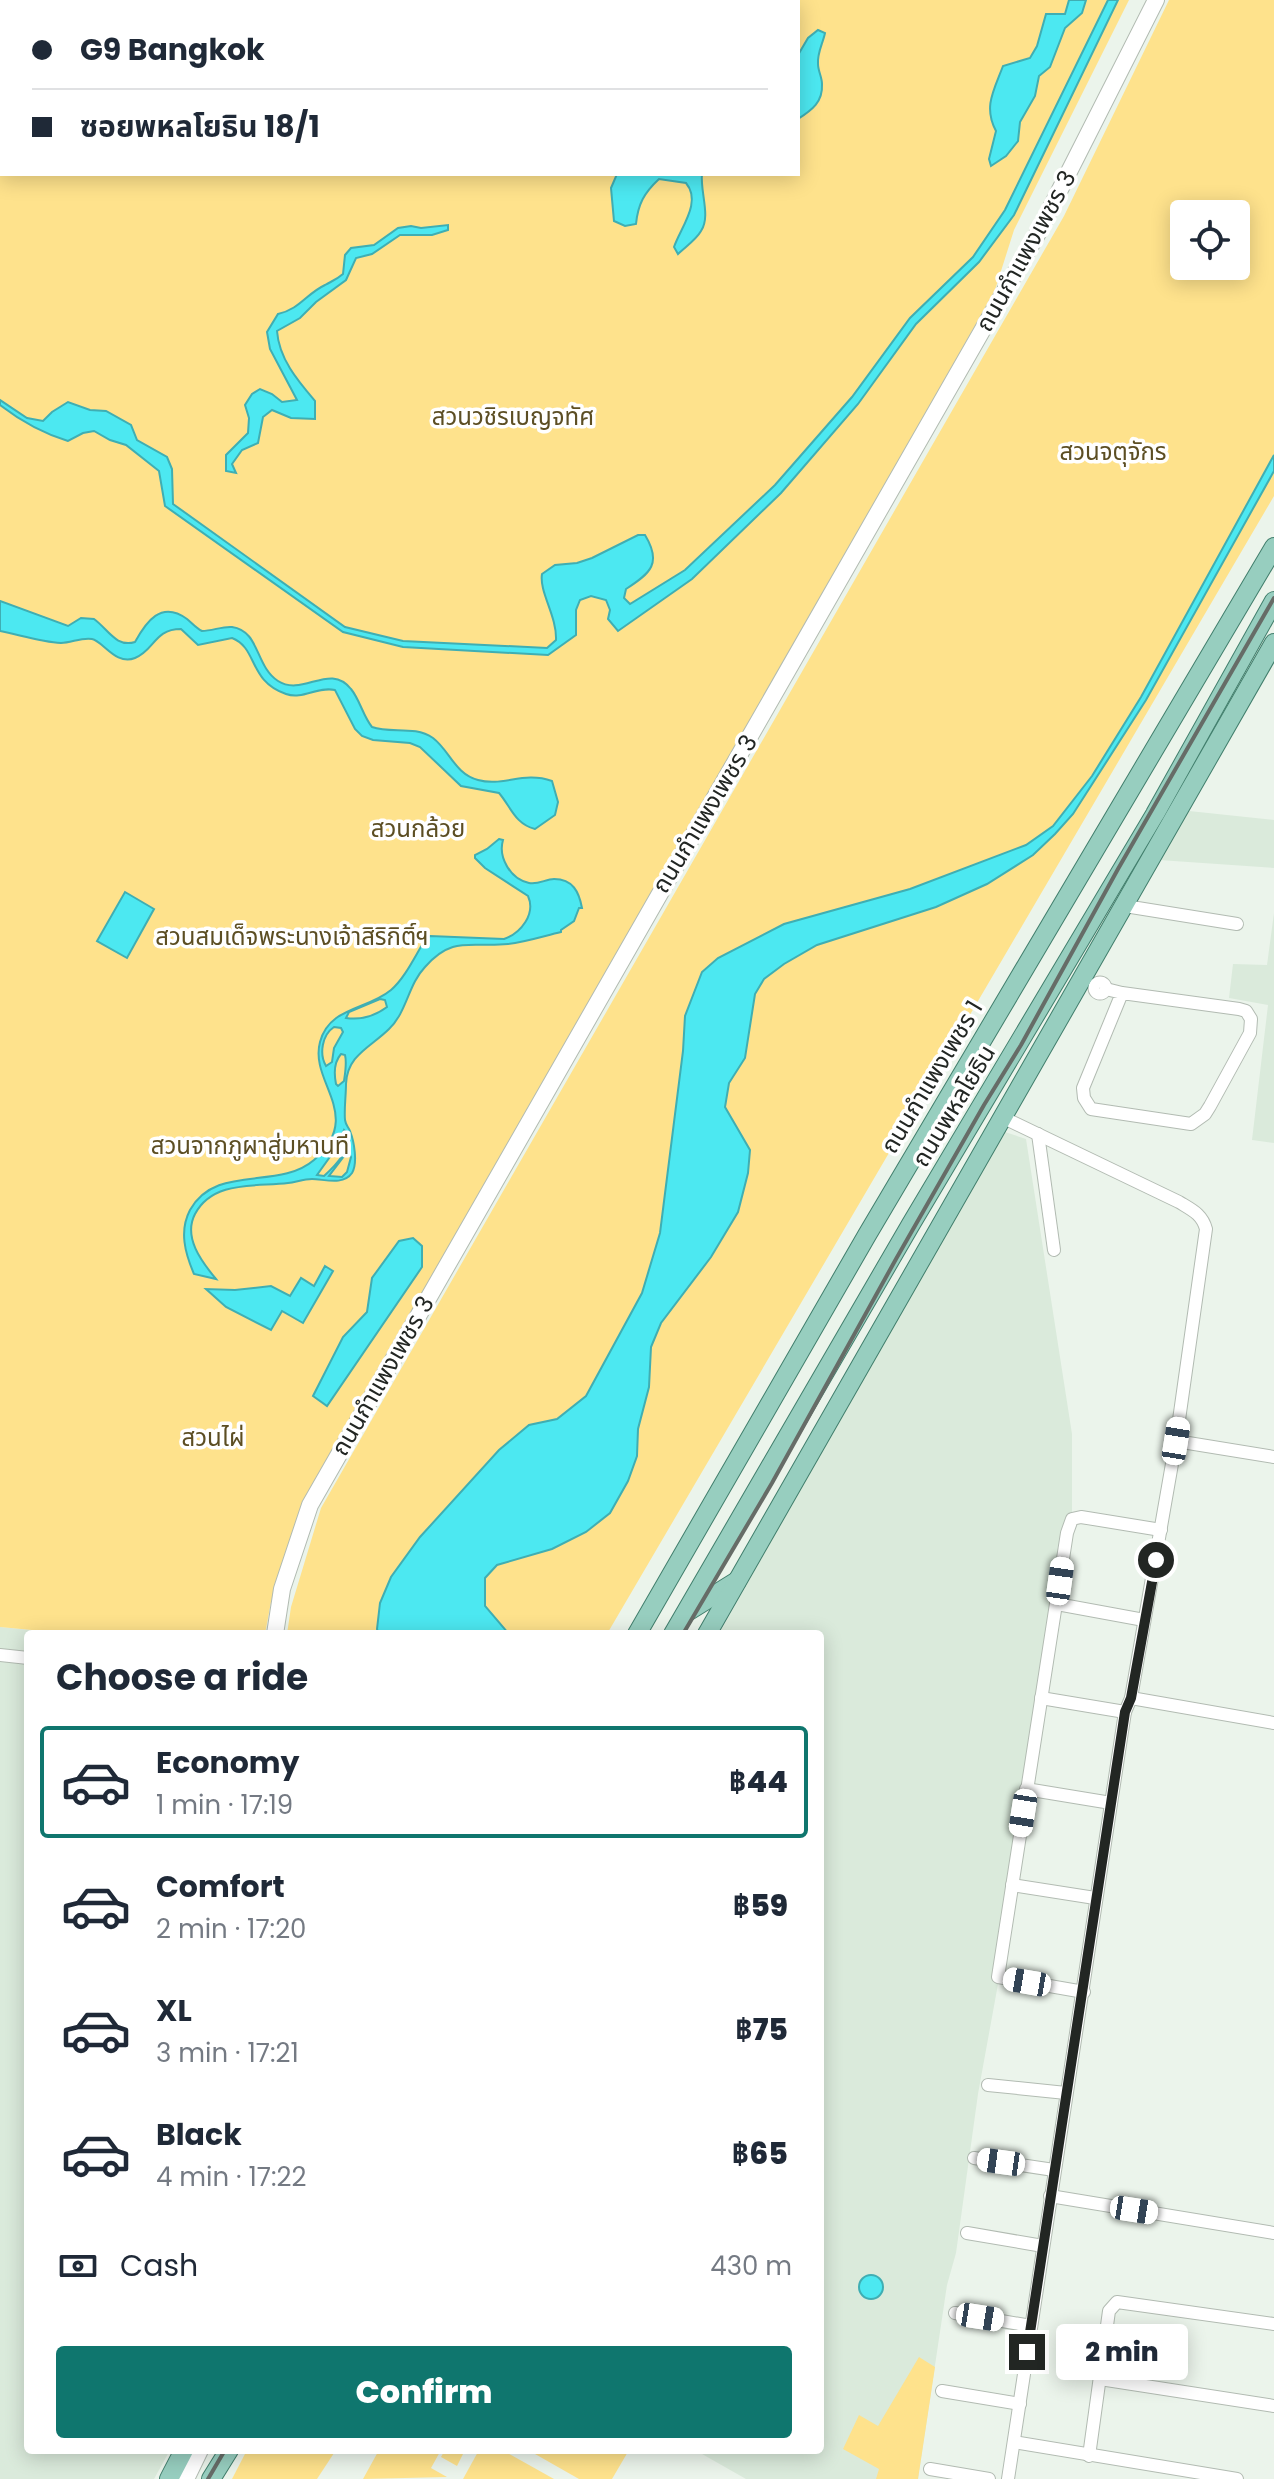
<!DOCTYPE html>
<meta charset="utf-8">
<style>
body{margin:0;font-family:Poppins,"Noto Sans Thai",sans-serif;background:#f2f2f3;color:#1f2937;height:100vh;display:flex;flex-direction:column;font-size:30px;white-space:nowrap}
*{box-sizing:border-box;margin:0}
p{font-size:26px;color:#747a83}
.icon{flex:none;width:44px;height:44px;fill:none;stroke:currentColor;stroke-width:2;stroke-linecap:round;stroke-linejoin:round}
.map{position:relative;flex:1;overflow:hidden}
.details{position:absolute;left:24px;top:1630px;width:800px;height:824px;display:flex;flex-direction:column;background:#fff;border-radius:8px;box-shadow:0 4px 20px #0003}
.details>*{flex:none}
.top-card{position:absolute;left:0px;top:0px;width:800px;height:176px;box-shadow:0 4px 20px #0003;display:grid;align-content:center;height:176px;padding:0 32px;background:#fff}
.fabs{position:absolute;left:1170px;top:200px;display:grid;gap:16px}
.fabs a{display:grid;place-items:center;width:80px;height:80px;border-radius:8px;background:#fff;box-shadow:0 4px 20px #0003;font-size:40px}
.end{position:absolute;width:36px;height:36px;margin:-18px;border:10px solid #222623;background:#fff;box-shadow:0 0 0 4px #fff}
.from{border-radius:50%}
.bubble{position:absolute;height:56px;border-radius:8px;background:#fff;box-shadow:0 4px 20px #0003;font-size:26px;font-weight:800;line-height:56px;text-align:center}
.car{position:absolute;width:24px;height:48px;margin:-24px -12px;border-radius:10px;box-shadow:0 0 6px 2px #0007;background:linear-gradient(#fff 24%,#345 0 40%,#fff 0 76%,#345 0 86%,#fff 0)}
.top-card b{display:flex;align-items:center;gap:28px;height:76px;font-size:30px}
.top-card b+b{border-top:2px solid #e0e1e3}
.top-card i{width:20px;height:20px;background:#1f2937}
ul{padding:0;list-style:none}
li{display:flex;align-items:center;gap:24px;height:112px;margin:0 16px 12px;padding:0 16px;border:4px solid transparent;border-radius:8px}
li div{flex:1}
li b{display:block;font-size:30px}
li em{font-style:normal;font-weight:800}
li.current{border-color:#0f766e}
li>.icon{width:72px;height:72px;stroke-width:1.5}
h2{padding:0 32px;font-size:36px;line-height:96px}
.pay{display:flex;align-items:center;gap:20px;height:88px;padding:0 32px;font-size:30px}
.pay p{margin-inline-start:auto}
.primary-button{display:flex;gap:16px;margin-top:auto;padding:16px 32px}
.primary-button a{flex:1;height:92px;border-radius:8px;background:#0f766e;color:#fff;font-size:32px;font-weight:800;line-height:92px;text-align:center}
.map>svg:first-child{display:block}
.built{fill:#daeadb}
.green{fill:#fee28c;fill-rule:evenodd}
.water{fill:#4ce8f1;stroke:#3faeb3;stroke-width:2;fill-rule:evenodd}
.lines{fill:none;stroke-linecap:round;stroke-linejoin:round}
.street-casing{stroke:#b2bbb2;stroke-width:14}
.secondary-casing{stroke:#b2bbb2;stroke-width:18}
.primary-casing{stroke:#417e6c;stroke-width:20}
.street{stroke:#fff;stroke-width:12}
.secondary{stroke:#fff;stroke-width:16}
.primary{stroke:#97cebf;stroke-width:18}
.rail{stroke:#666c67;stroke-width:4}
.route{stroke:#222623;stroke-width:10}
.labels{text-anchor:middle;stroke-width:7;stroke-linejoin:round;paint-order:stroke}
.street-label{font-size:24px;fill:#222623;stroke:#fff}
.park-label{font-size:24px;fill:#5c4e23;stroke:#fff}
</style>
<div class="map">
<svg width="1274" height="2479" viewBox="0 0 1274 2479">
<rect width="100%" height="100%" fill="#ebf4eb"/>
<g class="built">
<path d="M1189,811l85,9v48l-115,-8z"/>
<path d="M1274,913v230l-22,-3 16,-135 -39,-7 4,-34 34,1z"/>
<path d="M1002,1131l24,8 46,295v102l-58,360 -36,198 -22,159 -9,32 -29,194h-172l-51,-29h125v-816h-101z"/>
<path d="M0,1627l74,7h-46v816h142l-16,29h-154z"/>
</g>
<g class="green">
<path d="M0,0h1129l-115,230 -19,60 -308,548 -382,660 -34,104 -6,32h-191l-74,-7zM2,2h796v172h-796z"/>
<path d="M1169,0h105v496l-667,1138h-320l4,-27 30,-99 743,-1292zM1184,214h52v52h-52z"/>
<path d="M919,2357l16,10 -17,112h-42l3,-10 -36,-20 16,-34 19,11z"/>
<path d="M247,2450h89l-19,29h-85z"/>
<path d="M379,2450h62l-10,18 16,9 -84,2z"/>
<path d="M445,2450h20l-8,16 -16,-9z"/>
<path d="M479,2450h23l52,29h-91z"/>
<path d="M528,2450h101l-17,29h-33z"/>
</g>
<g class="water">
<path d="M1069,0h17l-4,13 -17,15 -15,39 -11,9 -4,20 -15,26 -2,19 -12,15 -15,10 -2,-7 7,-28c-13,-24 -2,-41 7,-65l27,-8 7,-12 9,-32h19z"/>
<path d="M1108,0h10l-104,215 -35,47 -63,62 -58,80 -77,89 -89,86 -74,52 -10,-12 2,-9 -4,-10 -15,-4 -11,4 -4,10v25l-28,20 -145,-8 -60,-15 -178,-126 -6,-35 -33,-26 -16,-5 -16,-9 -11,2 -15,8c-26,-8 -46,-19 -68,-36v-5l27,18 16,3 9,-9 16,-10 22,8 16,1 25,14 6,15 30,17 5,12 1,35 172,123 58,14 144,7 9,-8c1,-24 -17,-48 -14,-66l13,-9 22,-2 15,-5 46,-23h7c17,28 6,38 -19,54l-2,9 6,6 55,-34 90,-85 77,-88 58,-79 63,-61 32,-47z"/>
<path d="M818,30l7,3c-2,10 -8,20 -7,31 0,7 4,13 4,20 1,18 -10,26 -24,35v-64l10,-17z"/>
<path d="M617,174h85c-2,18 9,42 -1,57 -5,9 -16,16 -23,23l-4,-7c7,-20 28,-45 12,-64l-27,-4c-15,14 -21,25 -23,45l-11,2 -11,-5 -3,-33z"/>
<path d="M448,225v5l-16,5h-32l-28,19 -16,4 -10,22 -30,22 -16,16 -23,13c2,28 21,50 38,70v18l-24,-1 -19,-8 -9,7 -5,26 -16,7 -10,14 4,9 -10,-2v-16l22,-22 1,-15 -4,-13 7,-11 8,-5 12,5 10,8 15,-2 -27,-51 -3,-17 11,-18c22,-5 28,-20 47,-29 7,-4 11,-5 18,-11l2,-19 6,-7 23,-3 24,-17 13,-2 10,2z"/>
<path d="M1274,455v16l-128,229 -73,114 -18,20 -22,21 -46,29 -51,23 -119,38 -33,19 -20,15 -9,15 -10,64 -16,25 -4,24 25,43 -2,23 -10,39 -27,45 -50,66 -10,24 -2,40 -11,42 -1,27 -9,25 -18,32 -24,19 -34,17 -55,16 -12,13v28l24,28h-130l-2,-5 3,-26 11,-26 29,-40 79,-87 30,-25 28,-6 29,-23 56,-103 18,-60 23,-182 2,-35 17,-44 16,-14 66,-34 126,-35 116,-44 27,-19 39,-50 49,-79z"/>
<path d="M0,601l68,25 13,-8 13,1c14,10 22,29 41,23 11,-20 26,-42 52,-23 5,4 9,9 15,12 10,0 21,-5 30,-4 28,4 23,39 46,54 25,16 52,-19 73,8 9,11 12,27 21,38 19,7 42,-2 61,11 17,13 22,36 45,42 25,7 45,-9 74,1l6,21 -3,13 -20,14c-20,-5 -24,-22 -36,-36l-38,-7 -41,-39 -10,-4 -37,-3 -11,-4 -7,-7 -20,-39c-18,-4 -32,10 -49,4 -38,-13 -28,-46 -54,-56l-34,7 -17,-16c-27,0 -26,21 -46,29 -19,8 -32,-17 -43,-19 -10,-2 -21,4 -31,4 -20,-1 -41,-8 -61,-12z"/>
<path d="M499,839l4,1c-5,17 7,39 26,43 9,2 17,-4 25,-4 19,0 25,13 28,29h-3l-5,13 -13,9v2c-17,4 -35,10 -53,12 -37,4 -55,-9 -83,23 -17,18 -18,45 -36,62 -18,18 -42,26 -43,55 0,11 -2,25 -1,36 1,6 3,6 5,11 4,10 8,32 2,42 -9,13 -28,6 -40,6 -8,0 -16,3 -24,4 -32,4 -75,-3 -93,31 -12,23 6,47 21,65l-22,-5c-9,-21 -15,-43 -4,-64 26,-47 88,-19 124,-50 51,-45 -5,-77 6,-118 9,-35 47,-32 71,-52 14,-12 24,-34 34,-50l5,-4 74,3c17,-6 32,-25 24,-43l-43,-28 -10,-10v-3l12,-6zM380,999l5,1 2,7c-12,9 -26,13 -41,11l3,-6zM334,1027l7,1 2,4 -9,16 -2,14 -6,4c-7,-12 -4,-31 8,-39zM341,1054l4,1c2,8 0,19 -1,26l-6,5 -2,-2c-2,-10 -2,-22 5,-30zM344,1130l3,3c3,18 -10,31 -23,43l-7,-1 20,-28zM348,1151l3,6 -4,15 -5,5 -13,-1z"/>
<path d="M125,892l29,17 -27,49 -30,-17z"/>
<path d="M413,1238l9,8v21l-95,139 -14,-10 30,-59 24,-25 5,-34 27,-37z"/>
<path d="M325,1266l8,5 -30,52 -21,-12 -11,19 -45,-23 -20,-18 29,1 36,-4 19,10 11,-18 13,8z"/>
<circle cx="871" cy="2287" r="12"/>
</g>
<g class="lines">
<g class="street-casing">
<g id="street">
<path d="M1125,906l112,18"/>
<circle cx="1100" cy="988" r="5.5"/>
<path d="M1106,989l16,4 117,16 7,2 5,8 -1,14 -40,73 -5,8 -14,10 -100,-15 -7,-11 -1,-10 39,-95"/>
<path d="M1004,1118l175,84c13,8 23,12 27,27l-30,212 -45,257 -6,14 -117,767"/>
<path d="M1038,1134l16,116"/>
<path d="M1176,1441l98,16"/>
<path d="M1057,1604l87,16"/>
<path d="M0,1655l28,3"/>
<path d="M1041,1698l84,14"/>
<path d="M1131,1698l143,25"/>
<path d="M1026,1789l85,14"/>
<path d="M1012,1885l83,13"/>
<path d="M1084,1992l-86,-15 69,-444 5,-14 9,-2 80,13"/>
<path d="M988,2085l78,8"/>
<path d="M974,2158l80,12"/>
<path d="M1050,2196l224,37"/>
<path d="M967,2233l76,13"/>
<path d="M955,2313l76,13"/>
<path d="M1100,2379l174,27"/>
<path d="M942,2391l78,13"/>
<path d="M1014,2442l223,37"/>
<path d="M1089,2456l20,-145 8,-9 157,22"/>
<path d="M930,2469l59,10"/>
</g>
</g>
<g class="secondary-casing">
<g id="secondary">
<path d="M275,1634l7,-45 28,-84 728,-1272 118,-233"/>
<path d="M186,2479l14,-29"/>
</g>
</g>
<g class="primary-casing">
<g id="primary">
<path d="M687,1612l50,-31"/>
<path d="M637,1634l230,-399 407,-688"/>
<path d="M673,1634l238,-410 244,-410 119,-213"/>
<path d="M707,1634l567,-991"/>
<path d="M169,2479l15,-29"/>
<path d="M211,2479l18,-29"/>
</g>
</g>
<use href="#street" class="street"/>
<use href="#secondary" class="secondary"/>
<use href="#primary" class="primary"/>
<g class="rail">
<path d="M683,1634l89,-151 124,-224 88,-154 37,-60 97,-176 156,-271"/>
<path d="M208,2479l17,-29"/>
</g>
</g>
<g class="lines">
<path class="route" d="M1027,2352l98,-640 6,-14 25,-138"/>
</g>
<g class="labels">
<g class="street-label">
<text transform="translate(1026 251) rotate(-61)" y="8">ถนนกำแพงเพชร 3</text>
<text transform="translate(705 814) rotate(-59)" y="8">ถนนกำแพงเพชร 3</text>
<text transform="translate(932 1077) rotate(-59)" y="8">ถนนกำแพงเพชร 1</text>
<text transform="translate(954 1106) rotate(-59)" y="8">ถนนพหลโยธิน</text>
<text transform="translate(383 1376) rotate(-60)" y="8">ถนนกำแพงเพชร 3</text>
</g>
<g class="park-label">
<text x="513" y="425">สวนวชิรเบญจทัศ</text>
<text x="1113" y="460">สวนจตุจักร</text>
<text x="418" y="837">สวนกล้วย</text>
<text x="292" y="945">สวนสมเด็จพระนางเจ้าสิริกิติ์ฯ</text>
<text x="250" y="1154">สวนจากภูผาสู่มหานที</text>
<text x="213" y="1446">สวนไผ่</text>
</g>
</g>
</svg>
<div class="fabs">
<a><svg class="icon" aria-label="locate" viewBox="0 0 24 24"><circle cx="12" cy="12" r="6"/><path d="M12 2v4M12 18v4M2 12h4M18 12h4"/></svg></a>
</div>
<i class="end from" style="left:1156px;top:1560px"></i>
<i class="end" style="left:1027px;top:2352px"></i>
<div class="bubble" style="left:1056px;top:2324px;width:132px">2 min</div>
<i class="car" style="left:1176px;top:1441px;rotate:9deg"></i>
<i class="car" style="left:1060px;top:1581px;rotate:8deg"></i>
<i class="car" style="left:1023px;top:1813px;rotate:189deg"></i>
<i class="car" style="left:1027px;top:1982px;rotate:280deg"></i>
<i class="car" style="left:1001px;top:2162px;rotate:278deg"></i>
<i class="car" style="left:1134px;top:2210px;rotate:99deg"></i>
<i class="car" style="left:980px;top:2317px;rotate:99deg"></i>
<div class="top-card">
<b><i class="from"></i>G9 Bangkok</b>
<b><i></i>ซอยพหลโยธิน 18/1</b>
</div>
<section class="details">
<h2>Choose a ride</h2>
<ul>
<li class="current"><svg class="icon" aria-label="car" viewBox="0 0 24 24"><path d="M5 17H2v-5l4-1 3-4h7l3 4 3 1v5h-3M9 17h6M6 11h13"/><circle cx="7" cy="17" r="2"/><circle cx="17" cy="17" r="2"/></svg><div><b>Economy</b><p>1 min · 17:19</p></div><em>฿44</em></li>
<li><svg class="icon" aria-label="car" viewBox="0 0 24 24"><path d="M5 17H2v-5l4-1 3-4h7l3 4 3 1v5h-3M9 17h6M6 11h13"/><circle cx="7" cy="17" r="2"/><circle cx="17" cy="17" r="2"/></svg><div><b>Comfort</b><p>2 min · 17:20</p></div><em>฿59</em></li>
<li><svg class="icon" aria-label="car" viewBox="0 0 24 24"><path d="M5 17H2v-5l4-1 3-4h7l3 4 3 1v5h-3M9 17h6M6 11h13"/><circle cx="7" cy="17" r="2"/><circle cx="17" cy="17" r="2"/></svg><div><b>XL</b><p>3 min · 17:21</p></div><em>฿75</em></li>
<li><svg class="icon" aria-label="car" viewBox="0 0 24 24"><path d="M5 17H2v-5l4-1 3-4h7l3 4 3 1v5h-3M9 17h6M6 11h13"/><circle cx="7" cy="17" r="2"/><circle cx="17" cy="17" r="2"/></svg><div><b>Black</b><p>4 min · 17:22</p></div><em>฿65</em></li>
</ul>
<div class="pay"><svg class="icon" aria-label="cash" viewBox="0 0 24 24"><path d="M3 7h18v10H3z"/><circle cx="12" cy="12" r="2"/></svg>Cash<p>430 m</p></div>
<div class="primary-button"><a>Confirm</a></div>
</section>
</div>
